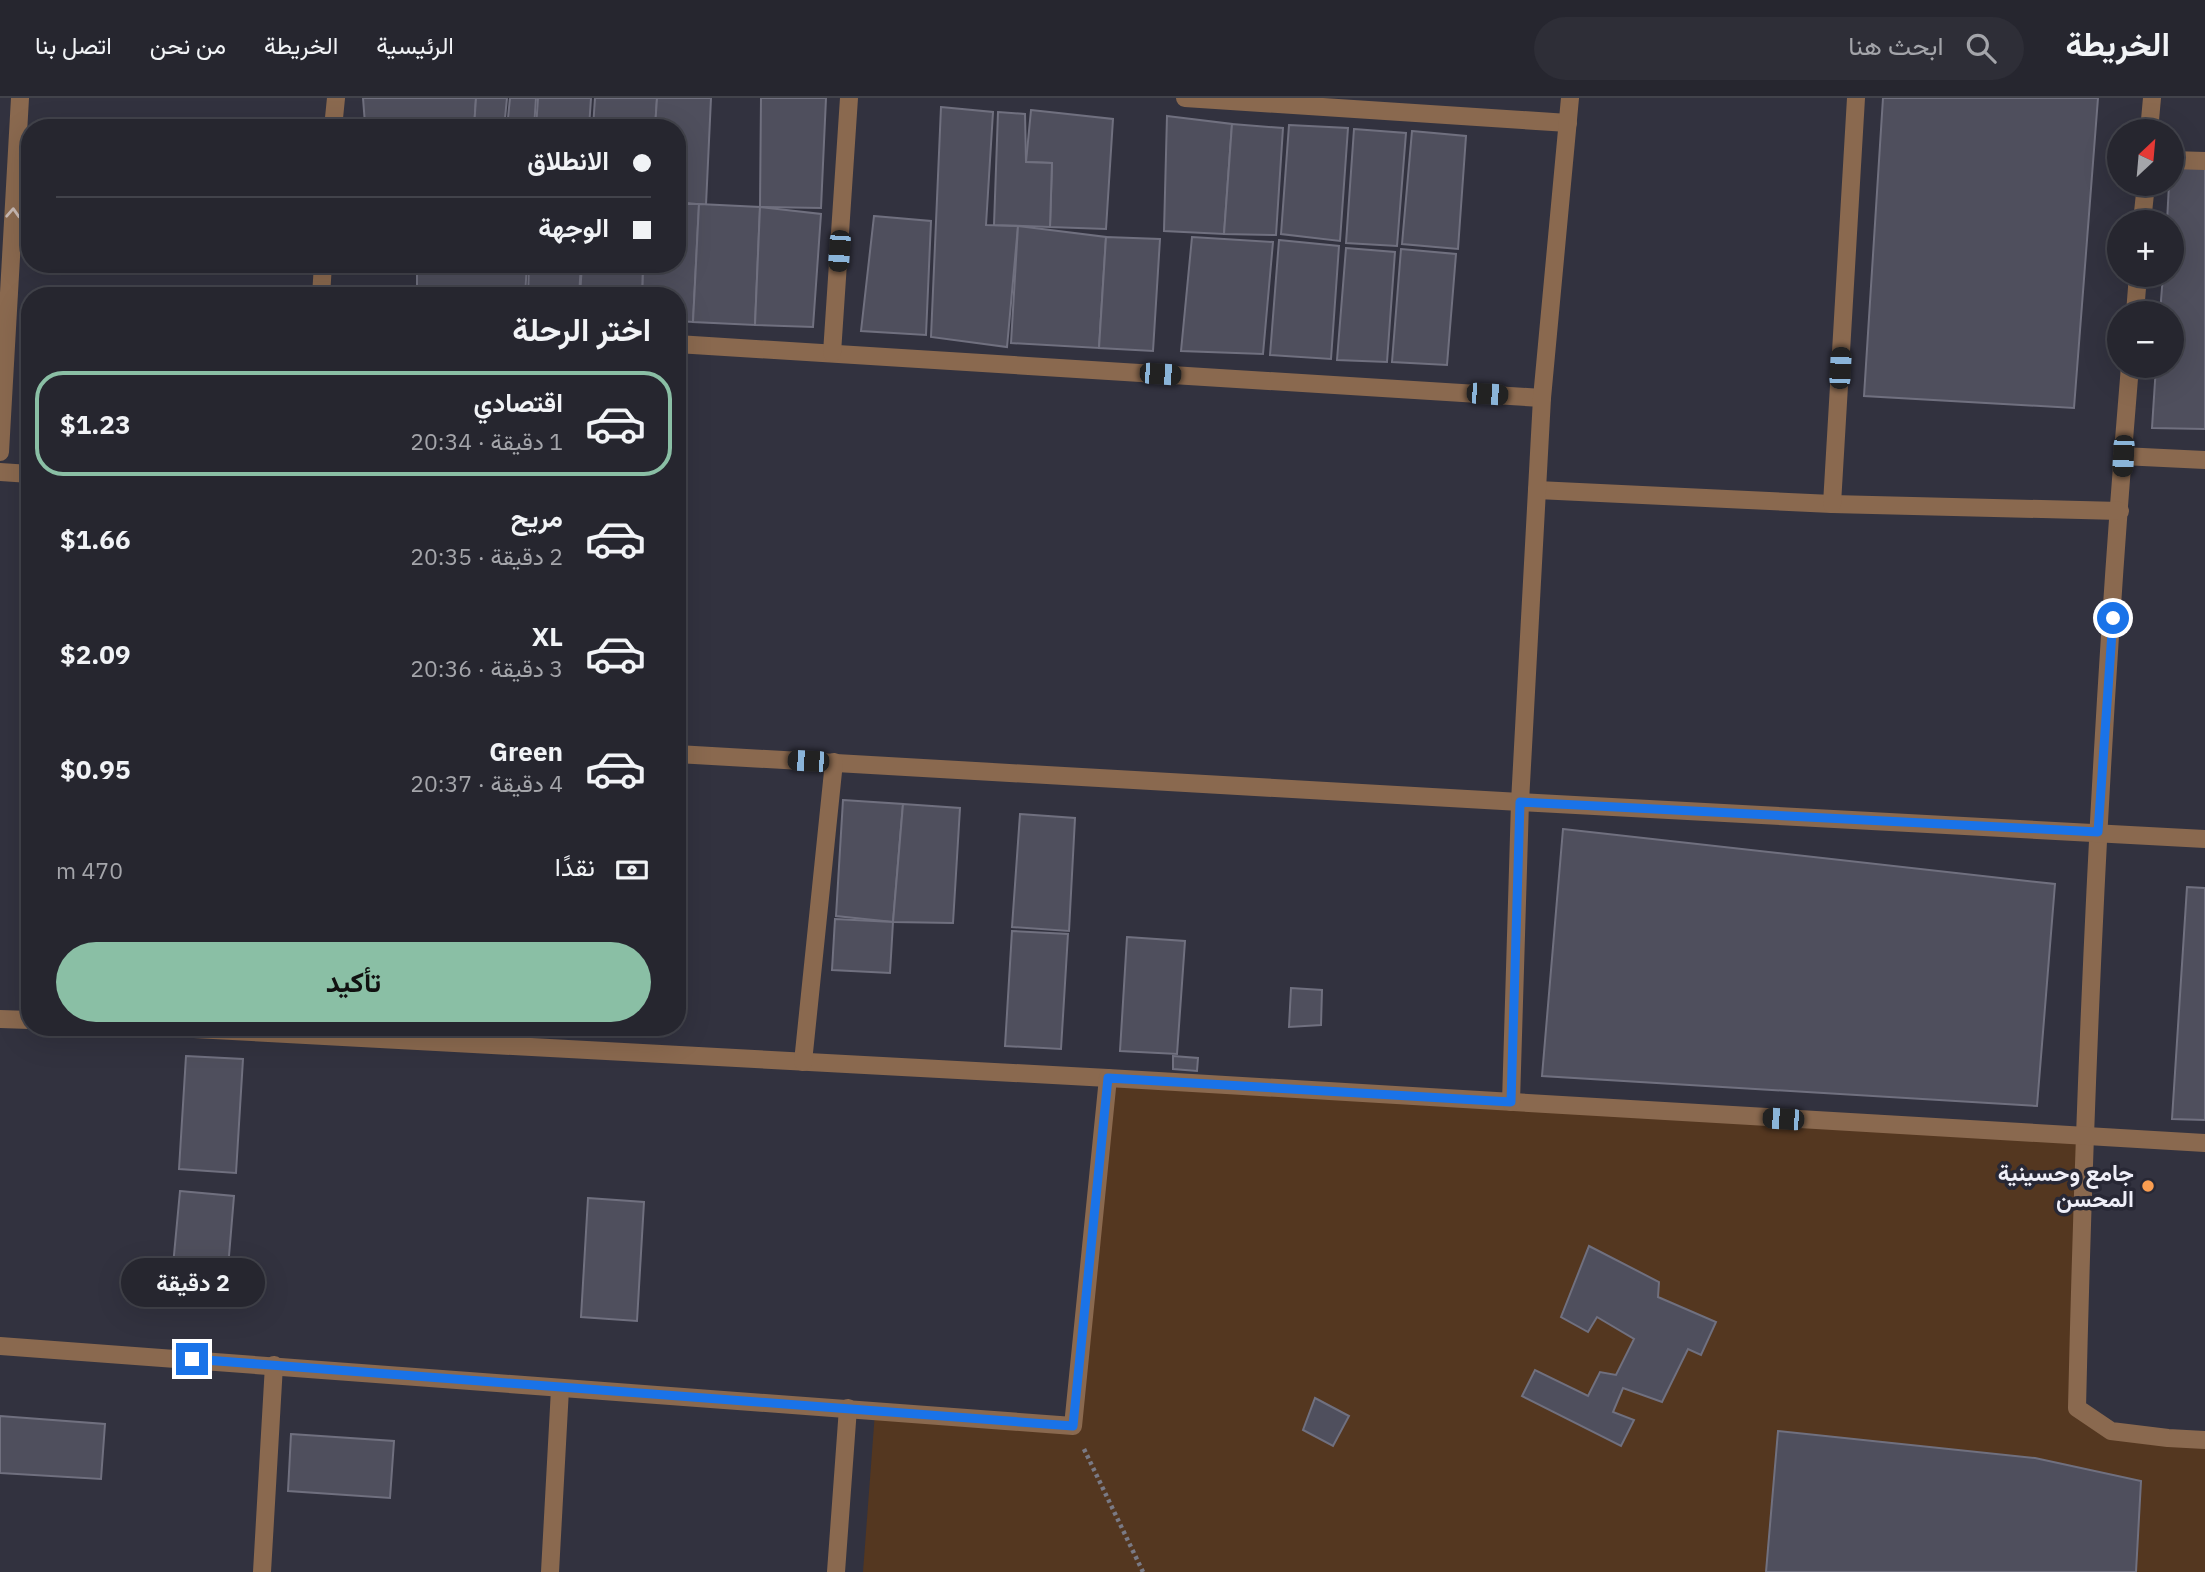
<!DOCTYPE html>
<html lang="ar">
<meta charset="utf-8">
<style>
body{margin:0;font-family:"IBM Plex Sans",Vazirmatn,sans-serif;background:#2e2e37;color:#f1f3f6;direction:rtl;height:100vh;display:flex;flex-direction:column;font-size:26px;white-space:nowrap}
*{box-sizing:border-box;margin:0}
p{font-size:23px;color:#a4a5aa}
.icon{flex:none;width:38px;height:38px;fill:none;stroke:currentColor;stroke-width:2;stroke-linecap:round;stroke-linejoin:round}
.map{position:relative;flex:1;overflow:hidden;direction:ltr}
.side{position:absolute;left:21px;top:189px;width:665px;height:749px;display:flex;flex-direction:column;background:#26262f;border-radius:28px;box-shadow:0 7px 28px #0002,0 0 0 2px #42434b;direction:rtl}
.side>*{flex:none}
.hud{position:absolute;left:21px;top:21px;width:665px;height:154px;border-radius:28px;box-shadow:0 7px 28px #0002,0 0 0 2px #42434b;direction:rtl;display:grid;align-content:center;height:154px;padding:0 35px;background:#26262f}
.needle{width:46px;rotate:26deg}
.fabs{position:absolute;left:2107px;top:21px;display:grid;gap:14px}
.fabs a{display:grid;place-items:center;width:77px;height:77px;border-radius:50%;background:#26262f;box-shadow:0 7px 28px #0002,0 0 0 2px #42434b;font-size:35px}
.end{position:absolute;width:32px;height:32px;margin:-16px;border:9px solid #1a73e8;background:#fff;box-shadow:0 0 0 4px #fff}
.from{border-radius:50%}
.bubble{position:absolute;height:49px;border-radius:24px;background:#26262f;box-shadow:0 7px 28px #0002,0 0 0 2px #42434b;font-size:23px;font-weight:700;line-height:49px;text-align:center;direction:rtl}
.car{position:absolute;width:21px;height:42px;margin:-21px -10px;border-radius:9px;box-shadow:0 0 5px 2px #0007;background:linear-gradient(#222 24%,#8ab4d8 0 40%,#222 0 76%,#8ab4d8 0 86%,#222 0)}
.hud b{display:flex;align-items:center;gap:24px;height:66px;font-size:26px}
.hud b+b{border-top:2px solid #42434b}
.hud i{width:18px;height:18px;background:#f1f3f6}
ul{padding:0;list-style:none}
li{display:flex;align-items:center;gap:21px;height:105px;margin:0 14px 10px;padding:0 21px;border:4px solid transparent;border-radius:28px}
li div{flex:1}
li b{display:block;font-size:26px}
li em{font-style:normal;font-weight:700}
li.current{border-color:#8abfa5}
li>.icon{width:63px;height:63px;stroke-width:1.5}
h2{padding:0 35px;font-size:32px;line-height:84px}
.pay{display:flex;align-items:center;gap:18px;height:77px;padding:0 35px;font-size:26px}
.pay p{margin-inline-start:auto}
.primary-button{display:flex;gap:14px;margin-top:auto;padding:14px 35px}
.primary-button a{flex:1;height:80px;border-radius:42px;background:#8abfa5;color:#111;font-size:28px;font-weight:700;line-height:80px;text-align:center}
header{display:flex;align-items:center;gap:42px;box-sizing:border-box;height:98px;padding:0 35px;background:#26262f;border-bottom:2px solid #42434b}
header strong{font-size:33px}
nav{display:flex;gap:38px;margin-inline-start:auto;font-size:24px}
.search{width:490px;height:63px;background:#2e2e37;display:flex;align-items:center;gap:18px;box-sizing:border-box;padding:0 24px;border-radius:38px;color:#a4a5aa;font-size:26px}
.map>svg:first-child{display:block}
.green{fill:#543720}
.building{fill:#4f4f5d;stroke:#70707f;stroke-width:2}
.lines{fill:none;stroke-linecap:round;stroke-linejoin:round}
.path{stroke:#7a7a85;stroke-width:4.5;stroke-dasharray:3.5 3.5;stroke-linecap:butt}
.minor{stroke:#8a694f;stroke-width:18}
.oneway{stroke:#c7b9b4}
.route{stroke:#1a73e8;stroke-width:9}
.poi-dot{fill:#fb9e51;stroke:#282835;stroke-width:2.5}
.labels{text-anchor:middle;stroke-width:7;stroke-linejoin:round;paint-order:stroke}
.poi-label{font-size:23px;font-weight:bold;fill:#efeff8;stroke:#282835;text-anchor:end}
</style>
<header>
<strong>الخريطة</strong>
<div class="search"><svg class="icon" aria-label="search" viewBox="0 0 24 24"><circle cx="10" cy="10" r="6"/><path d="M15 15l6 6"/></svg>ابحث هنا</div>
<nav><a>الرئيسية</a><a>الخريطة</a><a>من نحن</a><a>اتصل بنا</a></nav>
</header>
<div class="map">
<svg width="2205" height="1474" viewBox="0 0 2205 1474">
<rect width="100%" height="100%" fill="#32323f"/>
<path class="green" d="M1108,980l975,59 -6,270 34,24 94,9v132h-1342l12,-160 198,14z"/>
<g class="building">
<path d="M363,0h113l-2,30h-122l1,-5 12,1z"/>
<path d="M476,0h31l-3,30h-30z"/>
<path d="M510,0h26l-2,30h-27z"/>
<path d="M538,0h53l-2,30h-53z"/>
<path d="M595,0h62l-2,30h-62z"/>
<path d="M657,0h54l-5,107 -29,-3v-74h-22z"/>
<path d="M761,0h65l-5,110 -61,-1z"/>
<path d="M1883,0h215l-24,310 -210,-12z"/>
<path d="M941,9l52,5 -7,113 32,1 -11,121 -76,-10z"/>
<path d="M1031,12l82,9 -7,110 -56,-2 2,-64 -26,-1z"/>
<path d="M998,14l27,2 1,48 26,1 -2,64 -56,-2z"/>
<path d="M1167,18l65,8 -8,110 -60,-3z"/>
<path d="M1232,26l51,4 -7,107 -52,-1z"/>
<path d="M1289,27l59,3 -8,113 -59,-7z"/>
<path d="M1354,31l52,4 -9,113 -51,-3z"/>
<path d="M1412,33l54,5 -8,113 -56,-5z"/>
<path d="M2172,62l33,3v266l-53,-1 4,-62h16v-53h-12l3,-38h9v-53h-5l2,-38h3z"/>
<path d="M677,106h22l-6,118 -16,-1v-25h-35l1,-32h34z"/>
<path d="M699,106l61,3 -5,118 -62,-3z"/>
<path d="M760,109l61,7 -8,113 -58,-2z"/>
<path d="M874,118l57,5 -5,114 -65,-4z"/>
<path d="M1018,128l88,11 -7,111 -88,-5z"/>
<path d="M1106,139l54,2 -7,112 -54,-3z"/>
<path d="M1192,139l81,5 -10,112 -82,-3z"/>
<path d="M1279,142l60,6 -8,113 -61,-4z"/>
<path d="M1346,150l49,4 -8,110 -50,-2z"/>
<path d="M1401,151l55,5 -9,111 -55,-3z"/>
<path d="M344,166h22l-2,9 -21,-1z"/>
<path d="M417,166h110l-2,32h-108z"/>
<path d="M529,166h52l-2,32h-51z"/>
<path d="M582,166h61l-1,32h-62z"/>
<path d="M27,651h3v58l-5,-1z"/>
<path d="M843,702l60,4 -10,118 -57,-6z"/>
<path d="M903,706l57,4 -7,115 -60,-1z"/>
<path d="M1020,716l55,4 -6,113 -57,-4z"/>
<path d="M1563,731l492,55 -18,222 -495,-30z"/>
<path d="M2187,789l18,1v232l-33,-1z"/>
<path d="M835,821l58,3 -3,51 -58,-3z"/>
<path d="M1012,833l56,3 -7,115 -56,-3z"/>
<path d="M1127,839l58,4 -8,113 -57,-3z"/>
<path d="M1291,890l31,2 -1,35 -32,2z"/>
<path d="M186,958l57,3 -7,114 -57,-4z"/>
<path d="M1173,958l25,2 -1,13 -24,-2z"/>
<path d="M180,1093l54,5 -8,96 -55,-5z"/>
<path d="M588,1100l56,4 -7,119 -56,-4z"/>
<path d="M1589,1148l70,36 -1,15 58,25 -15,33 -13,-6 -26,53 -39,-14 -10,24 21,8 -13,26 -99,-50 13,-26 53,26 12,-24 16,3 18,-36 -37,-22 -9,15 -27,-15z"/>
<path d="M1315,1300l34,18 -16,30 -30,-16z"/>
<path d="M0,1318l105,8 -4,55 -101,-6z"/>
<path d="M1778,1333l257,27 106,23 -5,91h-370z"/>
<path d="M291,1336l103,7 -4,57 -102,-7z"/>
</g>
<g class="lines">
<path class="path" d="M1084,1351l59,123"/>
<g class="minor">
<path d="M1185,0l383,25"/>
<path d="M333,30l3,-30"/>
<path d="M2149,33l3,-33"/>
<path d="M2172,62l33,1"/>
<path d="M2142,124l4,-38"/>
<path d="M321,198l2,-32"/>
<path d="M2135,215l3,-38"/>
<path d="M677,246l865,54"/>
<path d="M832,255l17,-255"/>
<path d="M2130,268c-29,346 -45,694 -53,1042l34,23 57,7 37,2"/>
<path d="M0,354l20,-354"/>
<path d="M2122,358l83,4"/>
<path d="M0,374l30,2"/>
<path d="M1537,392l295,14 288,7"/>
<path d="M1832,406l24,-406"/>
<path d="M677,656l843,48 685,37"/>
<path d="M0,921l30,1"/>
<path d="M156,929l952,51 1097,65"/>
<path d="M803,964l31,-300"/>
<path d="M1511,1004l9,-300 22,-404 28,-300"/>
<path d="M0,1248l1073,80 35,-348"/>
<path d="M262,1474l12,-207"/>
<path d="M550,1474l10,-183"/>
<path d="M836,1474l12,-164"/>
</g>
</g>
<defs><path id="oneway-chevron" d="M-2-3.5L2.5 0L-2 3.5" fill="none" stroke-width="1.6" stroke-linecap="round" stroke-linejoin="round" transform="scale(1.75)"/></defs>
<use class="oneway" href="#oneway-chevron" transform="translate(13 115) rotate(-87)"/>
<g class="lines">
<path class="route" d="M192,1261l881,67 35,-348 403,24 9,-300 578,30 15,-214"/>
</g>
<circle class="poi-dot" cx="2148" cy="1088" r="7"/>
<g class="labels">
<g class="poi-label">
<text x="2134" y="1083">جامع وحسينية<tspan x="2134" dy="26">المحسن</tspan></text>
</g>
</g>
</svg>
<div class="fabs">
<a><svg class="needle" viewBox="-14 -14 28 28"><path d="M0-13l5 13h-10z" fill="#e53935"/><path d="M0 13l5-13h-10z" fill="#a4a5aa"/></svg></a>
<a>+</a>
<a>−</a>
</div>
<i class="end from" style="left:2113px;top:520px"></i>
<i class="end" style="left:192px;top:1261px"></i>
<div class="bubble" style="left:121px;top:1160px;width:144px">2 دقيقة</div>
<i class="car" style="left:839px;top:153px;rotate:184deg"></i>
<i class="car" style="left:1840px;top:270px;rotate:3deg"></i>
<i class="car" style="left:1160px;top:276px;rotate:94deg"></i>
<i class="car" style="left:1487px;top:296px;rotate:94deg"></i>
<i class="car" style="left:2123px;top:358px;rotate:183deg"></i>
<i class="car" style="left:808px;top:663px;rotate:273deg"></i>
<i class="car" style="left:1783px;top:1021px;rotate:274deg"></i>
<div class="hud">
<b><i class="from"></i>الانطلاق</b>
<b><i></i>الوجهة</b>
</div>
<section class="side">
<h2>اختر الرحلة</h2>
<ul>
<li class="current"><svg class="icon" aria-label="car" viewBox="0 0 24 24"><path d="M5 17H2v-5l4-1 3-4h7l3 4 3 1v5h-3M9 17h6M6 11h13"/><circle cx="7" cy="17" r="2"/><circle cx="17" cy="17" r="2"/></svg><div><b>اقتصادي</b><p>1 دقيقة · 20:34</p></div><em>$1.23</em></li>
<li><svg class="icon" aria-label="car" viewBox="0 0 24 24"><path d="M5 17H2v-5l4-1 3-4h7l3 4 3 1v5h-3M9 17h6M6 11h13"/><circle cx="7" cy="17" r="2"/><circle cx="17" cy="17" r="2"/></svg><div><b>مريح</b><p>2 دقيقة · 20:35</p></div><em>$1.66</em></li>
<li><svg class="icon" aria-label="car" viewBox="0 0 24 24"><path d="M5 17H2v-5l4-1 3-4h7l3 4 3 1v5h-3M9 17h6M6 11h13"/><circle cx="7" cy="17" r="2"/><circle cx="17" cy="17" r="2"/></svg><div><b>XL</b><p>3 دقيقة · 20:36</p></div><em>$2.09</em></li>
<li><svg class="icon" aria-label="car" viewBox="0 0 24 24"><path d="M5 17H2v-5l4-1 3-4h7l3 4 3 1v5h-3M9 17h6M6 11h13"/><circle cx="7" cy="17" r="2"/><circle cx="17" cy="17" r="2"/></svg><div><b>Green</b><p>4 دقيقة · 20:37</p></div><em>$0.95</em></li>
</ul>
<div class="pay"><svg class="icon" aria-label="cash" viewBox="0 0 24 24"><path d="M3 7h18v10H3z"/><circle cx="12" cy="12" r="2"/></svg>نقدًا<p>470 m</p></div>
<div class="primary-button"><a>تأكيد</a></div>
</section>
</div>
